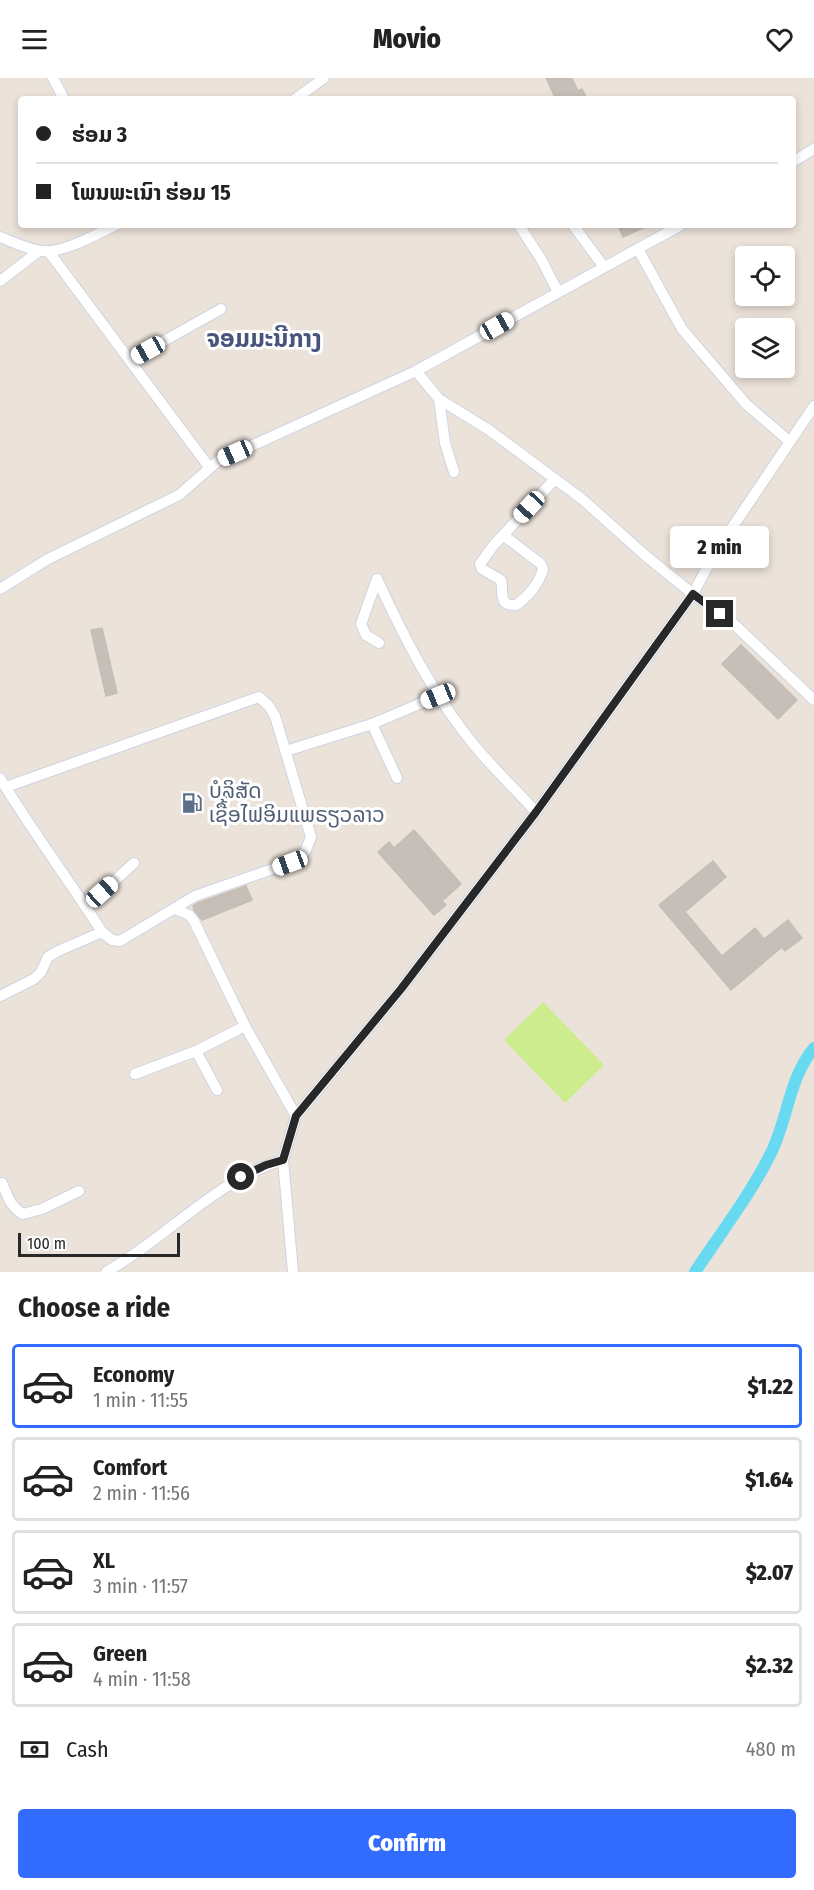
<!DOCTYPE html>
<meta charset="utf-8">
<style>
body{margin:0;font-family:"Fira Sans Condensed","Noto Sans Lao",sans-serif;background:#f6f6f6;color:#222;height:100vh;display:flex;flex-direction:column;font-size:22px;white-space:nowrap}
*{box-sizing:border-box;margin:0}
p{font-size:20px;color:#767676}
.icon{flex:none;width:33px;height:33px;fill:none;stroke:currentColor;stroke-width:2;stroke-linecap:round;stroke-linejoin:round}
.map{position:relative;height:1194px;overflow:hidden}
.sheet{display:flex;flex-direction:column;background:#fff;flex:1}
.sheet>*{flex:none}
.guide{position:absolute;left:18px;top:18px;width:778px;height:132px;border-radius:6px;box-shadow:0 3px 9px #0003;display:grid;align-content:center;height:132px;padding:0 18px;background:#fff}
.fabs{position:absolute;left:735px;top:168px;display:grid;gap:12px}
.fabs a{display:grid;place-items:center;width:60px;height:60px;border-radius:6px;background:#fff;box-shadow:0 3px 9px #0003;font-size:30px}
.scale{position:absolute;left:18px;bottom:15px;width:162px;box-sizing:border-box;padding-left:6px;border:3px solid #282828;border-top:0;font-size:16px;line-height:21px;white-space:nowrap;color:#282828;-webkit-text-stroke:4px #fff;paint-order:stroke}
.end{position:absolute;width:27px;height:27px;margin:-14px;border:8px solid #282828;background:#fff;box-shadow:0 0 0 3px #fff}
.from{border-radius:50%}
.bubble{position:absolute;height:42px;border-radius:6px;background:#fff;box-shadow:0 3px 9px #0003;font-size:20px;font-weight:800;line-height:42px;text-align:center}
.car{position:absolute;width:18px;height:36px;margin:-18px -9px;border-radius:8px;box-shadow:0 0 4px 2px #0007;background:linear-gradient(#fff 24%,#345 0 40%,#fff 0 76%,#345 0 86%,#fff 0)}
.guide b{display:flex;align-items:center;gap:21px;height:57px;font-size:22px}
.guide b+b{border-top:2px solid #e0e0e0}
.guide i{width:15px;height:15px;background:#222}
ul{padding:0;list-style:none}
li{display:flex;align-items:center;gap:18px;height:84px;margin:0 12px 9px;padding:0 6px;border:3px solid #e0e0e0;border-radius:6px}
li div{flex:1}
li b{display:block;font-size:22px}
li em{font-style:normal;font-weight:800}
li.selected{border-color:#326cff}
li>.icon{width:54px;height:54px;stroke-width:1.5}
h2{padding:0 18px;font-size:27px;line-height:72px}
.pay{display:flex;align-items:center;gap:15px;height:66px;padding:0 18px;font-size:22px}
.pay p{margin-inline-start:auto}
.primary-button{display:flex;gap:12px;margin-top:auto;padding:12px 18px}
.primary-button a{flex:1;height:69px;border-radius:6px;background:#326cff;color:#fff;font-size:24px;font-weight:800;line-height:69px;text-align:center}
header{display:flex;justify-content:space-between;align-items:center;height:78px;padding:0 18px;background:#fff;font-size:27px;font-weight:800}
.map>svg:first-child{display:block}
.pitch{fill:#cdec8e}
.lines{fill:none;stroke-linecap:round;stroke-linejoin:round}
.canal{stroke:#67daf2;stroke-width:12}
.building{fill:#c6bfb9;stroke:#c6beb3;stroke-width:1.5}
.minor-casing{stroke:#ced4e2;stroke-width:12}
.minor{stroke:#fff;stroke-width:10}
.route{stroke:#282828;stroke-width:8}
.labels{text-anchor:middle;stroke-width:6;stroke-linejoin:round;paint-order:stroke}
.service-label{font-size:21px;fill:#4e5e75;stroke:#fff;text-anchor:start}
.quarter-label{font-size:24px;font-weight:bold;fill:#47557a;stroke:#fff}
</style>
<header><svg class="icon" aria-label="menu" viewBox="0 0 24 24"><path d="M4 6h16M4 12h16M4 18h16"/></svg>Movio<svg class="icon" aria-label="heart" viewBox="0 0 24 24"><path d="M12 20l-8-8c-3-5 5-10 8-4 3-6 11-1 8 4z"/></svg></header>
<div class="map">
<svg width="814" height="1194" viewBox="0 0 814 1194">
<rect width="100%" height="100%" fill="#ebe2d9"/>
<path class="pitch" d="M543,924l61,63 -39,38 -61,-63z"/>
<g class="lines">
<path class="canal" d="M695,1194c25,-38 55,-77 75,-117 18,-34 18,-76 44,-107"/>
</g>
<g class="building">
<path d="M546,0h26l6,13 4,-2 5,10h-31z"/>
<path d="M618,147h31l-26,12z"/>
<path d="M102,550l15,65 -11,3 -15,-66z"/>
<path d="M741,567l56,55 -19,19 -56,-55z"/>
<path d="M414,752l47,54 -19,17 4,4 -12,10 -56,-63 11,-10 5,6z"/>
<path d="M713,783l13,16 -41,35 37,44 33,-28 9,11 24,-19 14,18 -17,13 -3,-4 -51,43 -72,-85z"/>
<path d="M246,808l6,14 -50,20 -8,-10 -1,-4 5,-3z"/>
</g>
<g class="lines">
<g class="minor-casing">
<g id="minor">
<path d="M53,0l11,21"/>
<path d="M295,21l29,-21"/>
<path d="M794,83l20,-12"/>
<path d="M519,147l22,34 17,33"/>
<path d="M573,147l31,42"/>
<path d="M0,159c13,5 27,12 41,14 21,3 56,-17 75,-26"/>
<path d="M638,171l44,80 64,75 43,37"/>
<path d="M49,174l160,215"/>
<path d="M0,203l39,-30"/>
<path d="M130,282l91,-51"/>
<path d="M416,293l23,28 50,31 93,69 65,58 46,37 41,30 80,76"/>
<path d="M439,321l6,44 9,29"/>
<path d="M503,457l38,29 2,5c-3,13 -15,28 -27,36 -19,1 -12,-14 -15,-25l-19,-11 -2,-5 13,-18 62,-67"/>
<path d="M377,501c27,58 56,116 97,166 19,23 42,45 62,67"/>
<path d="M377,501l-16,45 5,11 13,8"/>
<path d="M0,511l48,-30 131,-64 39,-34 198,-90 265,-146"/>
<path d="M372,646l25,54"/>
<path d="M286,673l86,-27 66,-28"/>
<path d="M0,700c32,53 69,102 102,154l10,8 8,1 75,-45 95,-33 15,-11 6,-15 -36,-121 -6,-10 -10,-9 -253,90"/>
<path d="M86,829l48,-44"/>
<path d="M175,831l14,6 5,6 51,105 51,90"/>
<path d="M0,918l34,-17 7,-7 7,-15 10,-6 44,-19"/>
<path d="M196,973l21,39"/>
<path d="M135,996l61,-23 49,-25"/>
<path d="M2,1105c6,13 8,24 21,31l19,-5 37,-18"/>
<path d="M106,1194c61,-34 108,-91 177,-112"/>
<path d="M293,1194l-10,-112 13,-44 105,-127 135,-177 157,-218 20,-38 101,-150"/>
</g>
</g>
<use href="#minor" class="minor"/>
</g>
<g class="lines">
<path class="route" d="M241,1099l25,-12 17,-5 13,-44 105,-127 135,-177 157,-218 27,20"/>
</g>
<defs>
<g id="fuel-bare" transform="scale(1.62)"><path d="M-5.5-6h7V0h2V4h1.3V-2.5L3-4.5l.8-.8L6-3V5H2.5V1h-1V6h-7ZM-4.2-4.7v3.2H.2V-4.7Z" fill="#5c6f8a" stroke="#fff" stroke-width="2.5" paint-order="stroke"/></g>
</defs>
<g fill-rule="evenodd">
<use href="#fuel-bare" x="192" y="725"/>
</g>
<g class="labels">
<g class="service-label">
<text x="209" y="720">ບໍລິສັດ<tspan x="209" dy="24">ເຊື້ອໄຟອິມແພຣຽວລາວ</tspan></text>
</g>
<g class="quarter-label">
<text x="264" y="269">ຈອມມະນີກາງ</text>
</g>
</g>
</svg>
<div class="fabs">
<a><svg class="icon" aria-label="locate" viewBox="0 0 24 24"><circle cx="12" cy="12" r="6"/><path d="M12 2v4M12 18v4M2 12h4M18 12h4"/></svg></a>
<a><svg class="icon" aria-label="layers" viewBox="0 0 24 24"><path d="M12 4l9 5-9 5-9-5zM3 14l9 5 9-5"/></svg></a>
</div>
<div class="scale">100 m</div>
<i class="end from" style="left:241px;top:1099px"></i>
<i class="end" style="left:720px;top:536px"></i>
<div class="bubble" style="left:670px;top:448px;width:99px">2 min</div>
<i class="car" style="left:497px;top:248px;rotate:61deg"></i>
<i class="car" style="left:148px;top:272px;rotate:241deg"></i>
<i class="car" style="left:235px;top:375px;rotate:246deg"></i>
<i class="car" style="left:529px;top:429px;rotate:223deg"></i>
<i class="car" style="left:438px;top:618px;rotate:248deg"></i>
<i class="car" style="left:290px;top:785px;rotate:250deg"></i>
<i class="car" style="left:102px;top:814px;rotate:48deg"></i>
<div class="guide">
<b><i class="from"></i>ຮ່ອມ 3</b>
<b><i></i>ໂພນພະເນົາ ຮ່ອມ 15</b>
</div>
</div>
<section class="sheet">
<h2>Choose a ride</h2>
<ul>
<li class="selected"><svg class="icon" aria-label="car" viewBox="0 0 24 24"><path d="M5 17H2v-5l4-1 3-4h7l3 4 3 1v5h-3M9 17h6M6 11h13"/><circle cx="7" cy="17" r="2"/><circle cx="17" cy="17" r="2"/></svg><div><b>Economy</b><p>1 min · 11:55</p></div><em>$1.22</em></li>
<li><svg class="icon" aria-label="car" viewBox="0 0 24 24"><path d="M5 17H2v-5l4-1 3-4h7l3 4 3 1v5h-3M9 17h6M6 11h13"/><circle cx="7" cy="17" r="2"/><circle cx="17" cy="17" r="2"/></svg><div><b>Comfort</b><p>2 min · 11:56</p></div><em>$1.64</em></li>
<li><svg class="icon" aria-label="car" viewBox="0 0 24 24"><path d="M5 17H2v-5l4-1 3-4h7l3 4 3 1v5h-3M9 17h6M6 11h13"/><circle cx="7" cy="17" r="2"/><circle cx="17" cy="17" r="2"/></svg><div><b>XL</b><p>3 min · 11:57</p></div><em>$2.07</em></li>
<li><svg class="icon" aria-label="car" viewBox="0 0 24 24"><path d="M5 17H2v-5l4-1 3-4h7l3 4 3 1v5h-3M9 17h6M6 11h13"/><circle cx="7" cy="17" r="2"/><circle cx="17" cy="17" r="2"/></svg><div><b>Green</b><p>4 min · 11:58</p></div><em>$2.32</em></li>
</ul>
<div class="pay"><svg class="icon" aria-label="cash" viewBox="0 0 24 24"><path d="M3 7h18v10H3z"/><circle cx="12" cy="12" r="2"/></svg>Cash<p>480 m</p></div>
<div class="primary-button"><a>Confirm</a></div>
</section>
